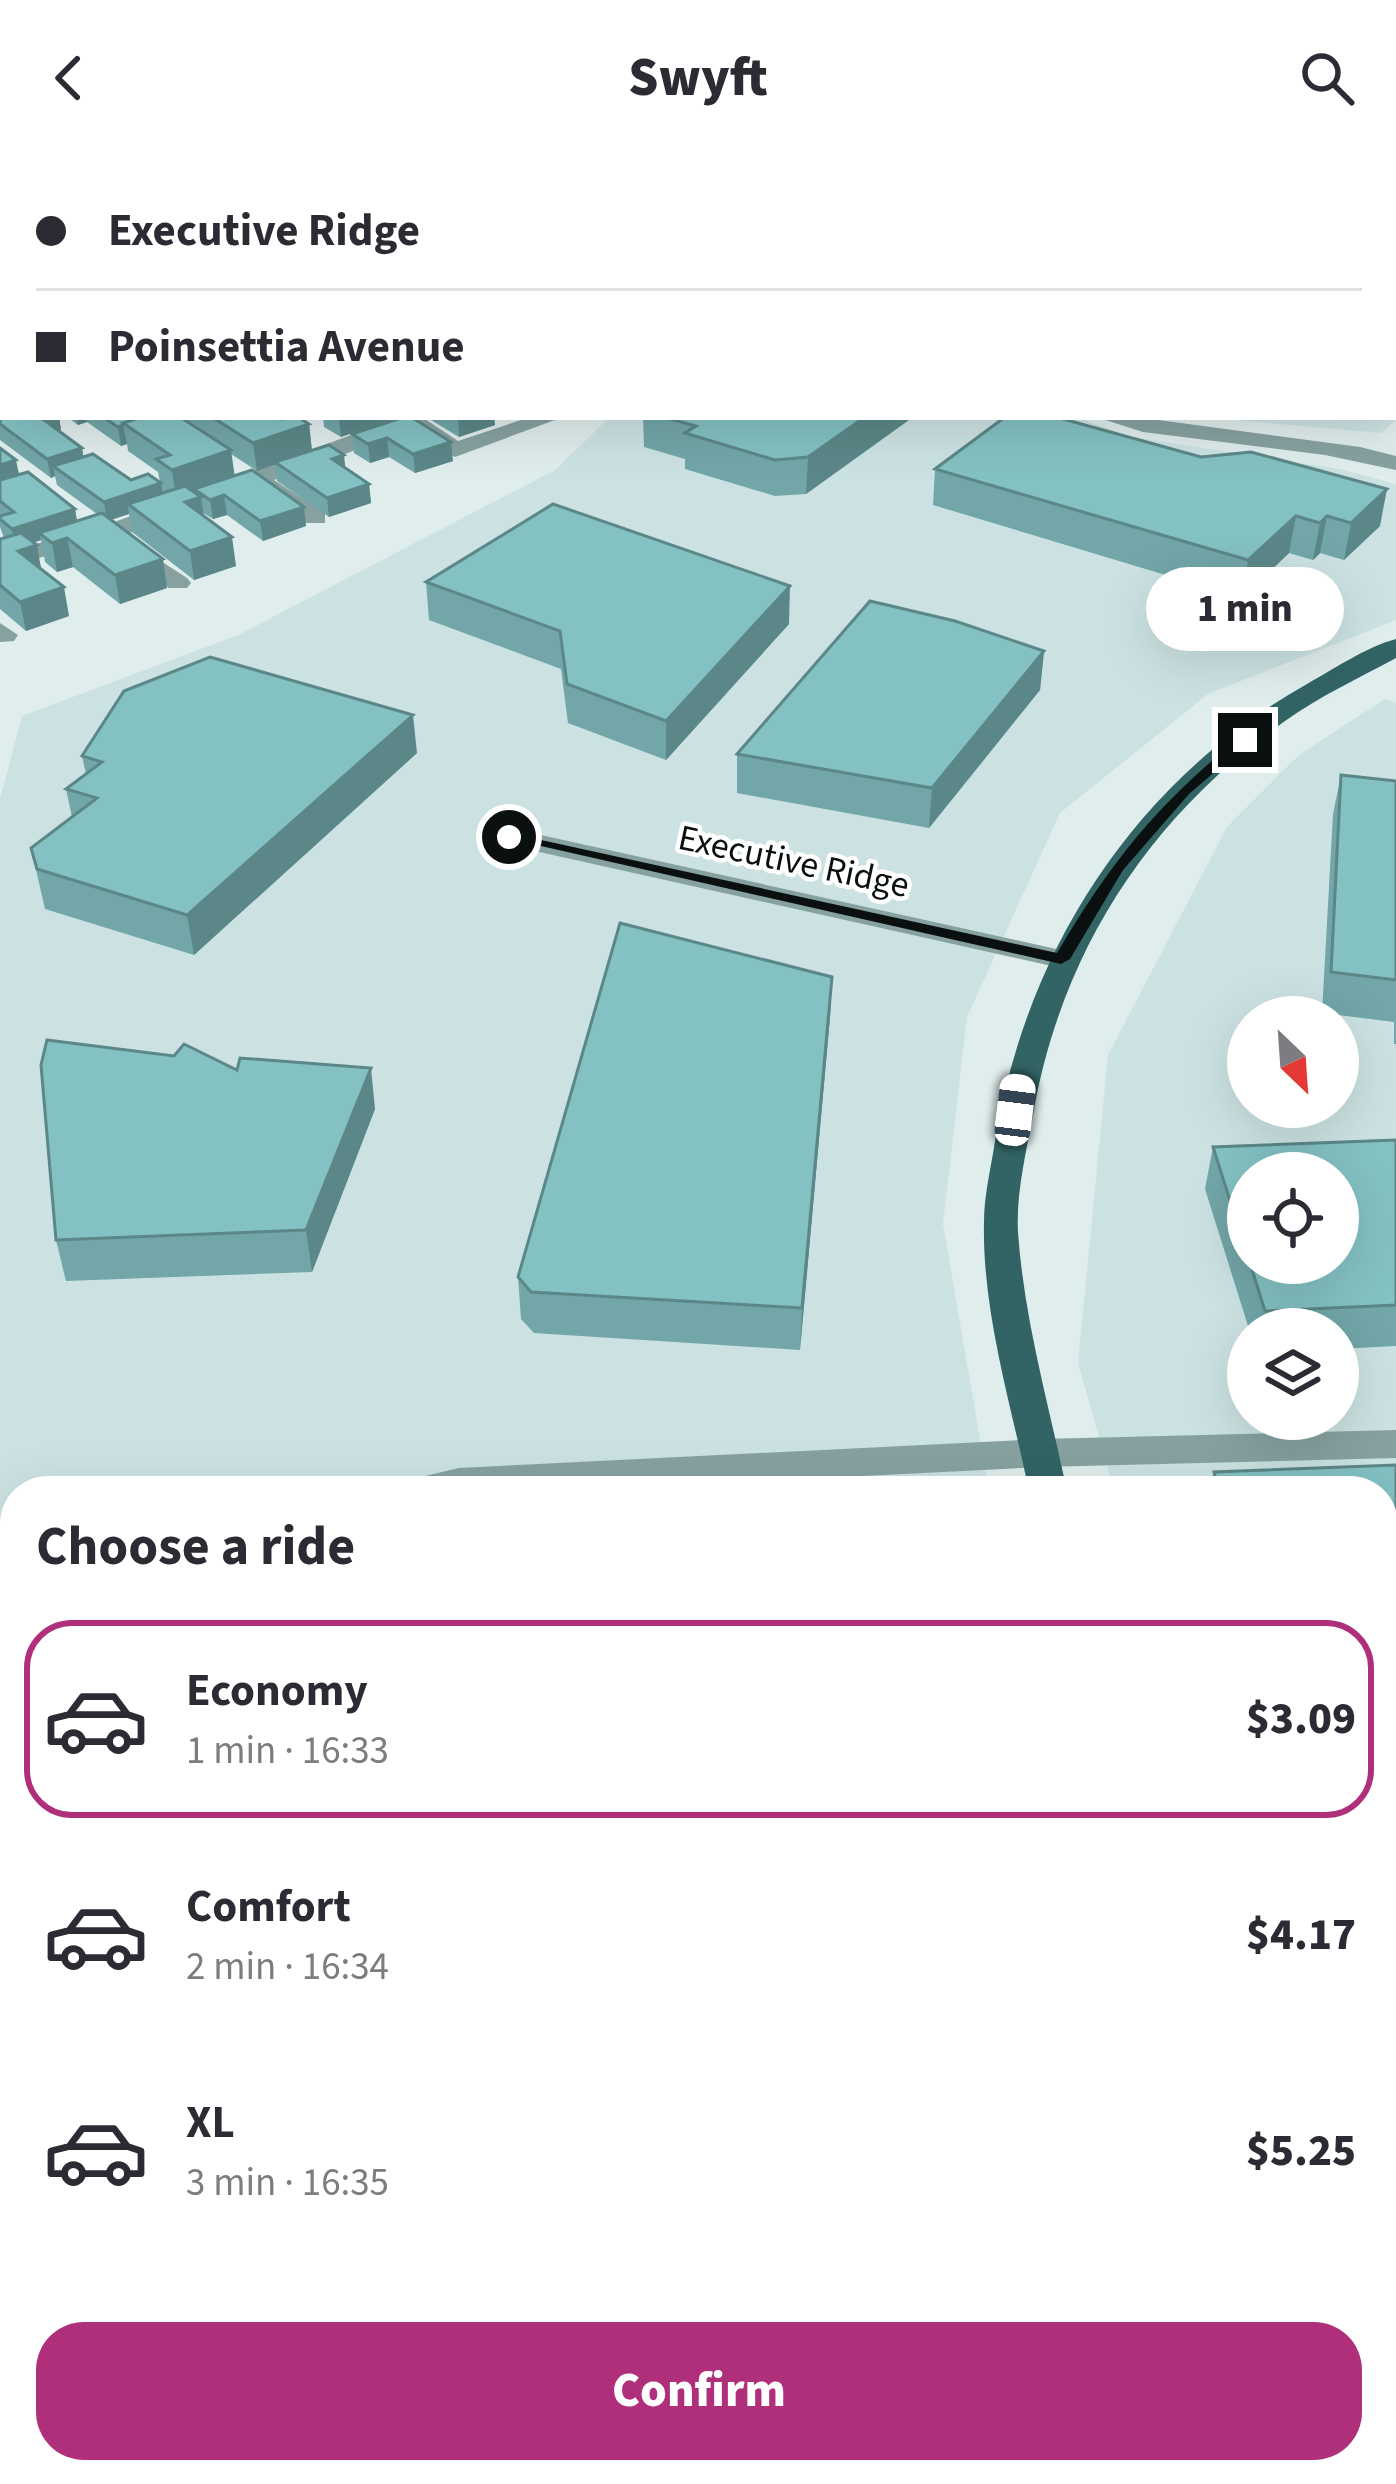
<!DOCTYPE html>
<meta charset="utf-8">
<style>
body{margin:0;font-family:"Source Sans 3",sans-serif;background:#f7f7f7;color:#2b2b33;height:100vh;display:flex;flex-direction:column;font-size:45px;white-space:nowrap}
*{box-sizing:border-box;margin:0}
p{font-size:39px;color:#7c7c81}
.icon{flex:none;width:66px;height:66px;fill:none;stroke:currentColor;stroke-width:2;stroke-linecap:round;stroke-linejoin:round}
.map{position:relative;flex:1;overflow:hidden}
.details{position:absolute;left:0px;top:1320px;width:1398px;height:1008px;display:flex;flex-direction:column;background:#fff;border-radius:48px 48px 0 0;box-shadow:0 12px 48px #0002}
.details>*{flex:none}
.hud{position:absolute;left:0px;top:0px;width:1398px;height:264px;box-shadow:0 12px 48px #0002;display:grid;align-content:center;height:264px;padding:0 36px;background:#fff}
.needle{width:78px;rotate:155deg}
.buttons{position:absolute;left:1227px;top:840px;display:grid;gap:24px}
.buttons a{display:grid;place-items:center;width:132px;height:132px;border-radius:50%;background:#fff;box-shadow:0 12px 48px #0002;font-size:60px}
.end{position:absolute;width:54px;height:54px;margin:-27px;border:15px solid #0a0f0f;background:#fff;box-shadow:0 0 0 6px #fff}
.from{border-radius:50%}
.bubble{position:absolute;height:84px;border-radius:42px;background:#fff;box-shadow:0 12px 48px #0002;font-size:39px;font-weight:800;line-height:84px;text-align:center}
.car{position:absolute;width:36px;height:72px;margin:-36px -18px;border-radius:15px;box-shadow:0 0 9px 3px #0007;background:linear-gradient(#fff 24%,#345 0 40%,#fff 0 76%,#345 0 86%,#fff 0)}
.hud b{display:flex;align-items:center;gap:42px;height:114px;font-size:45px}
.hud b+b{border-top:3px solid #e1e1e2}
.hud i{width:30px;height:30px;background:#2b2b33}
ul{padding:0;list-style:none}
li{display:flex;align-items:center;gap:36px;height:198px;margin:0 24px 18px;padding:0 12px;border:6px solid transparent;border-radius:48px}
li div{flex:1}
li b{display:block;font-size:45px}
li em{font-style:normal;font-weight:800}
li.active{border-color:#af2f7b}
li>.icon{width:108px;height:108px;stroke-width:1.5}
h2{padding:0 36px;font-size:54px;line-height:144px}
.primary-button{display:flex;gap:24px;margin-top:auto;padding:24px 36px}
.primary-button a{flex:1;height:138px;border-radius:48px;background:#af2f7b;color:#fff;font-size:48px;font-weight:800;line-height:138px;text-align:center}
header{display:flex;justify-content:space-between;align-items:center;height:156px;padding:0 36px;background:#fff;font-size:54px;font-weight:800}
.map>svg:first-child{display:block}
.built{fill:#cce2e2;fill-rule:evenodd}
.green{fill:#a7e4e6}
.lines{fill:none;stroke-linecap:round;stroke-linejoin:round}
.minor{fill:#87a1a1;fill-rule:evenodd}
.major{fill:#326465;fill-rule:evenodd}
.wall{fill:#72a6a8;fill-rule:evenodd}
.shaded-wall{fill:#5c8788}
.building{fill:#84c1c3;stroke:#5c8788;stroke-width:3}
.route{fill:#0a0f0f}
.labels{text-anchor:middle;stroke-width:9;stroke-linejoin:round;paint-order:stroke}
.street-label{font-size:36px;fill:#0a0f0f;stroke:#fff}
</style>
<header><svg class="icon" aria-label="back" viewBox="0 0 24 24"><path d="M15 5l-7 7 7 7"/></svg>Swyft<svg class="icon" aria-label="search" viewBox="0 0 24 24"><circle cx="10" cy="10" r="6"/><path d="M15 15l6 6"/></svg></header>
<div class="map">
<svg width="1396" height="2328" viewBox="0 0 1396 2328">
<rect width="100%" height="100%" fill="#e0eded"/>
<g class="built">
<path d="M822,0h574v264l-15,13 -180,-16h194v-258h-588z"/>
<path d="M610,261h466l56,20 208,32 56,15v136l-188,74 -148,119 -93,204 -24,207 46,267h-974v182l-15,-80v-794l22,-83 216,-81 317,-165z"/>
<path d="M1385,543l11,4v1780l-13,-46v-946h-269l-36,-128 30,-308 119,-228 73,-73zM1248,861h90v90h-90zM1248,1017h90v90h-90zM1248,1173h90v90h-90z"/>
<path d="M303,2313h855l3,15h-853z"/>
</g>
<path class="green" d="M0,0h431l-428,3 -3,85z"/>
<g class="lines">
<g class="minor">
<path d="M1395,199l1,1v14l-1,-1z"/>
<path d="M422,261l36,24 72,-24h33l-108,40 -45,-27 -136,50 51,33v10h-18l-53,-36 -138,51 -116,30v-15l98,-25 302,-111z"/>
<path d="M1096,261h40l224,30 36,9v14l-71,-15 -182,-23z"/>
<path d="M127,383l60,39 4,5 -4,5h-18l-51,-37 -3,-5z"/>
<path d="M0,467l18,12 -4,6 -14,1z"/>
<path d="M509,672l552,122 15,9 -15,9 -562,-125 -4,-6 4,-6z"/>
<path d="M1396,1274v28l-355,9 -479,24h-163l5,-10 55,-13 582,-29z"/>
<path d="M15,1635v55l-15,5v-55z"/>
<path d="M1011,2313h52l6,15h-54z"/>
</g>
<g class="major">
<rect x="0" y="125" width="3" height="12"/>
<path d="M1396,483v19c-37,20 -76,38 -111,63 -135,95 -224,230 -252,394 -7,38 -17,78 -15,117 6,88 31,173 49,259h-38c-18,-87 -47,-179 -45,-269 0,-27 7,-54 11,-81 31,-192 141,-361 312,-457 27,-15 59,-37 89,-45z"/>
<path d="M1220,2313h52l4,15h-54z"/>
</g>
</g>
<g class="wall">
<path d="M1189,0h207v156l-1,-153h-206z"/>
<path d="M3,167v34l-3,-2v-31z"/>
<path d="M0,259l3,2h56l2,13 -2,1 23,17 1,9 48,23 29,2 -2,-10 -30,-21 -1,-7 -6,2 -34,-24 -9,3 -11,-8h209l33,7 3,27 34,17 23,16 2,19 -42,14 -52,-36 -2,-17 -18,7 -26,-17 3,22 70,31 2,19 -43,15 -36,-26 -14,4 -10,-6 33,53 -42,14 -62,-48 -3,-18 -18,6 56,68 -47,16 -47,-37 -16,5 -12,-10 -4,-22 -8,3 9,27 27,46 -43,15 -26,-22v-70l4,-1 -4,-11v-79l19,27 56,34 2,12 20,-7 -40,-29 -2,-9 -4,2 -51,-38z"/>
<path d="M323,261h71l-53,20 -17,-10z"/>
<path d="M404,261l49,44 -38,12 -26,-16 -19,6 -16,-10 -2,-19z"/>
<path d="M426,261h68l1,8 -36,12z"/>
<path d="M643,261h270l-107,77 -31,2 -90,-27v-10l-41,-12z"/>
<path d="M1005,261l375,109 -36,34 -24,-7 -7,7 -24,-7 -47,45 -309,-93 2,-36z"/>
<path d="M426,426l363,42 -123,136 -98,-37 -7,-54 -132,-49z"/>
<path d="M1044,495l-4,39 -111,138 -192,-35v-39z"/>
<path d="M417,597l-223,202 -149,-46 -14,-61 41,-31 -6,-28 20,-15 -4,-18z"/>
<path d="M1341,619l55,6v263h-2v-22l-72,-9 11,-199z"/>
<path d="M832,821l-2,40 -30,333 -266,-17 -13,-14 -3,-42z"/>
<path d="M237,914l138,39 -63,163 -246,9 -10,-41z"/>
<path d="M1396,984v206l-58,3v-20h-89l-44,-140 8,-42zM1248,1017l90,90h-90z"/>
<path d="M1396,1309v269l-13,1v-244h-173l4,-19z"/>
<path d="M1396,1649v246l-13,-46v-199z"/>
<path d="M15,2103v187l-15,-2v-94l6,-18 -6,-13v-20z"/>
<path d="M477,2313h238v6l-17,9h-215z"/>
</g>
<g class="shaded-wall">
<path d="M3,222v29l-3,1v-29z"/>
<path d="M39,261h20l2,13 -18,6z"/>
<path d="M76,261h10l1,5 -9,3z"/>
<path d="M344,261h50v2l-53,18 -2,-18z"/>
<path d="M462,261h32l1,8 -36,12 -1,-19z"/>
<path d="M865,261h48l-107,77 2,-37z"/>
<path d="M309,268l3,27 -55,20 -4,-28z"/>
<path d="M123,269l4,19 -6,2 -3,-19z"/>
<path d="M387,282l2,19 -19,6 -2,-19z"/>
<path d="M451,286l2,19 -38,12 -2,-19z"/>
<path d="M82,292l3,19 -32,-1 2,10 -4,2 -4,-19z"/>
<path d="M231,294l4,28 -59,20 -4,-28z"/>
<path d="M344,299l2,19 -14,-15z"/>
<path d="M16,304l6,28 -22,6v-29z"/>
<path d="M161,327l3,19 -36,2 1,10 -22,7 -3,-19z"/>
<path d="M369,328l2,19 -42,14 -2,-19z"/>
<path d="M1387,333l-7,37 -36,34 7,-37z"/>
<path d="M224,339l3,20 -14,4 -3,-19z"/>
<path d="M201,341l4,28 -20,-23z"/>
<path d="M304,351l2,19 -43,15 -3,-20z"/>
<path d="M75,353l3,19 -39,5 2,7 -25,8 -4,-19z"/>
<path d="M1296,360l-7,37 -47,45 6,-38z"/>
<path d="M1327,360l-7,37 -7,7 7,-37z"/>
<path d="M232,381l4,29 -42,14 -4,-29z"/>
<path d="M67,382l6,29 -16,5 -5,-29z"/>
<path d="M37,389l5,29 -24,-23z"/>
<path d="M163,403l4,29 -47,16 -5,-29z"/>
<path d="M790,430l-1,38 -123,136v-39z"/>
<path d="M64,431l5,29 -43,15 -6,-29z"/>
<path d="M1044,495l-4,39 -111,138 3,-40z"/>
<path d="M413,559l4,38 -223,202 -7,-40z"/>
<path d="M832,821l-2,40 -30,333 2,-42z"/>
<path d="M371,912l4,41 -63,163 -6,-42z"/>
<path d="M681,2313h34v6l-17,9h-17z"/>
</g>
<g class="building">
<path d="M889,0h96l5,3h-118z"/>
<path d="M1199,0h197v119l-1,-116h-191z"/>
<path d="M0,201l3,2v19l-3,1z"/>
<path d="M3,258v3h37l42,31 -35,11 -47,-35v-9z"/>
<path d="M103,261h39l-24,10z"/>
<path d="M142,261h38l51,33 -59,20 -16,-11 14,-4 -47,-32z"/>
<path d="M212,261h64l4,2 18,-2 11,7 -56,19z"/>
<path d="M404,261h7l40,25 -38,12 -26,-16 -19,6 -16,-10z"/>
<path d="M663,261h202l-57,40 -33,3 -90,-27 11,-7z"/>
<path d="M1005,261h51l145,40 50,-5 136,37 -36,34 -24,-7 -7,7 -24,-7 -48,44 -313,-91z"/>
<path d="M329,289l15,10 -12,4 37,25 -42,14 -52,-36z"/>
<path d="M0,292l16,12 -16,5z"/>
<path d="M93,298l38,26 17,-6 13,9 -57,19 -51,-36z"/>
<path d="M252,314l52,37 -44,14 -36,-26 -14,5 -16,-11z"/>
<path d="M28,316l47,37 -63,20 -12,-10v-3l14,-4 -14,-11v-21z"/>
<path d="M185,330l16,11 -16,5 47,35 -42,14 -62,-47z"/>
<path d="M553,348l237,82 -124,135 -99,-37 -7,-53 -134,-49z"/>
<path d="M102,357l61,46 -48,16 -48,-37 -15,5 -13,-10z"/>
<path d="M21,377l16,12 -19,6 46,36 -44,15 -20,-17v-46z"/>
<path d="M870,445l85,20 89,30 -112,137 -195,-34z"/>
<path d="M210,501l203,58 -226,200 -150,-46 -6,-21 66,-50 -31,-9 36,-27 -20,-6 42,-65z"/>
<path d="M1341,619l55,6v199l-65,-8z"/>
<path d="M620,767l212,54 -30,331 -271,-16 -13,-15z"/>
<path d="M47,884l127,16 10,-12 53,26 3,-12 131,10 -65,162 -250,10 -15,-175z"/>
<path d="M1396,984v165l-131,6 -15,-48h88v-90h-90v84l-35,-110z"/>
<path d="M1396,1309v229h-13v-203h-164l-5,-19z"/>
<path d="M1396,1649v157l-13,-44v-112z"/>
<path d="M15,2103v163l-15,-3v-69l11,-38 -11,-2v-11z"/>
<path d="M151,2313h33l-1,15h-33z"/>
<path d="M486,2313h200l7,15h-201z"/>
</g>
<path class="route" d="M1240,581l12,3 -63,54 -66,76 -53,89 -9,5 -560,-127 8,-4 548,120c56,-94 98,-146 183,-216z"/>
<g class="labels">
<g class="street-label">
<text transform="translate(794 704) rotate(12)" y="13">Executive Ridge</text>
</g>
</g>
</svg>
<div class="buttons">
<a><svg class="needle" viewBox="-14 -14 28 28"><path d="M0-13l5 13h-10z" fill="#e53935"/><path d="M0 13l5-13h-10z" fill="#7c7c81"/></svg></a>
<a><svg class="icon" aria-label="locate" viewBox="0 0 24 24"><circle cx="12" cy="12" r="6"/><path d="M12 2v4M12 18v4M2 12h4M18 12h4"/></svg></a>
<a><svg class="icon" aria-label="layers" viewBox="0 0 24 24"><path d="M12 4l9 5-9 5-9-5zM3 14l9 5 9-5"/></svg></a>
</div>
<i class="end from" style="left:509px;top:681px"></i>
<i class="end" style="left:1245px;top:584px"></i>
<div class="bubble" style="left:1146px;top:411px;width:198px">1 min</div>
<i class="car" style="left:1015px;top:954px;rotate:7deg"></i>
<div class="hud">
<b><i class="from"></i>Executive Ridge</b>
<b><i></i>Poinsettia Avenue</b>
</div>
<section class="details">
<h2>Choose a ride</h2>
<ul>
<li class="active"><svg class="icon" aria-label="car" viewBox="0 0 24 24"><path d="M5 17H2v-5l4-1 3-4h7l3 4 3 1v5h-3M9 17h6M6 11h13"/><circle cx="7" cy="17" r="2"/><circle cx="17" cy="17" r="2"/></svg><div><b>Economy</b><p>1 min · 16:33</p></div><em>$3.09</em></li>
<li><svg class="icon" aria-label="car" viewBox="0 0 24 24"><path d="M5 17H2v-5l4-1 3-4h7l3 4 3 1v5h-3M9 17h6M6 11h13"/><circle cx="7" cy="17" r="2"/><circle cx="17" cy="17" r="2"/></svg><div><b>Comfort</b><p>2 min · 16:34</p></div><em>$4.17</em></li>
<li><svg class="icon" aria-label="car" viewBox="0 0 24 24"><path d="M5 17H2v-5l4-1 3-4h7l3 4 3 1v5h-3M9 17h6M6 11h13"/><circle cx="7" cy="17" r="2"/><circle cx="17" cy="17" r="2"/></svg><div><b>XL</b><p>3 min · 16:35</p></div><em>$5.25</em></li>
</ul>
<div class="primary-button"><a>Confirm</a></div>
</section>
</div>
